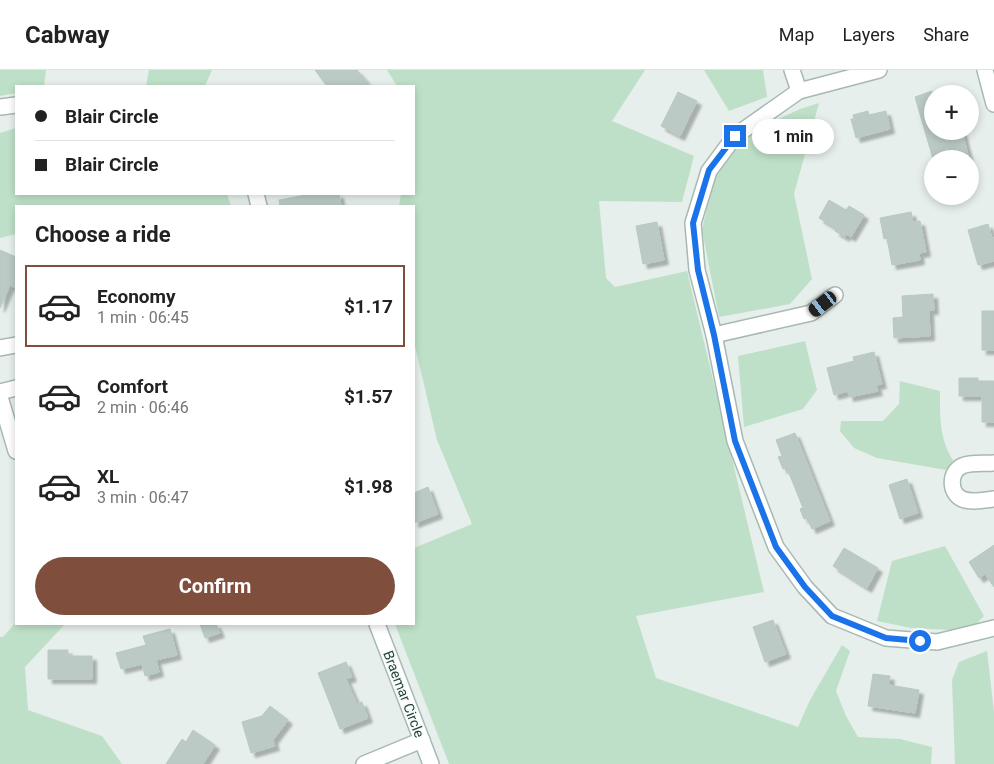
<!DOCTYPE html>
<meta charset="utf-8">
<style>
body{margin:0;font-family:Roboto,sans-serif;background:#f2f2f2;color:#222;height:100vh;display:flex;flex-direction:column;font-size:19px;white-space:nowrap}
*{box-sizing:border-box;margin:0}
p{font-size:16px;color:#767676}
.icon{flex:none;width:28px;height:28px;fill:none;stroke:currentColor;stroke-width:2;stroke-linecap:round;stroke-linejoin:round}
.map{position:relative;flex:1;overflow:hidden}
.details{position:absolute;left:15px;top:135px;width:400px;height:420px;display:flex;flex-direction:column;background:#fff;border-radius:0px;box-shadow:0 2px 8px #0003}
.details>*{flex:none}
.top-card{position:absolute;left:15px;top:15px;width:400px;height:110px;border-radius:0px;box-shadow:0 2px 8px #0003;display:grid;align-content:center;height:110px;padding:0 20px;background:#fff}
.fabs{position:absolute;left:924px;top:15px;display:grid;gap:10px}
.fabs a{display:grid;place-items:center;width:55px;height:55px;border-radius:50%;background:#fff;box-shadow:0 2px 8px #0003;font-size:25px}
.end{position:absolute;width:22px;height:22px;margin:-11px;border:6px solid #1a73e8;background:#fff;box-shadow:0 0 0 2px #fff}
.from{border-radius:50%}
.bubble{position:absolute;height:35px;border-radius:18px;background:#fff;box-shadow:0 2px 8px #0003;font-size:16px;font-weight:700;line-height:35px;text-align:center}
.car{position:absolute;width:15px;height:30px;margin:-15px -8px;border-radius:6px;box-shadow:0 0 4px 1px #0007;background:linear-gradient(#222 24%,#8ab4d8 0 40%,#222 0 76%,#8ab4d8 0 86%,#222 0)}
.top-card b{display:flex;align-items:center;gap:18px;height:48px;font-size:19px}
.top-card b+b{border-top:1px solid #e0e0e0}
.top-card i{width:12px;height:12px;background:#222}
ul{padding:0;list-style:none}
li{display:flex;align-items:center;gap:15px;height:82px;margin:0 10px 8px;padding:0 10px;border:2px solid transparent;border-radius:0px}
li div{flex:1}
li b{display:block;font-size:19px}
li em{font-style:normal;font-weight:700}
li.current{border-color:#804e3d}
li>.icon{width:45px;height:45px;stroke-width:1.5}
h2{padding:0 20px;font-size:22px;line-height:60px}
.action{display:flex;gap:10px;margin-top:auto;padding:10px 20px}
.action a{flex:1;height:58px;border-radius:30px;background:#804e3d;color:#fff;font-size:20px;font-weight:700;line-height:58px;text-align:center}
header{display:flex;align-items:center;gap:30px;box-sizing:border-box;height:70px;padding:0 25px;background:#fff;border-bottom:1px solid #e0e0e0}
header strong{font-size:24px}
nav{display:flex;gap:28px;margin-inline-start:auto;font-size:18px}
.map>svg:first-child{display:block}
.green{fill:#bfe0c8}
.building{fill:#bbcac4;stroke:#b8c9c2;filter:url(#shadow)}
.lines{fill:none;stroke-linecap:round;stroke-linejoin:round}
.street-casing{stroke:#a8b8b2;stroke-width:18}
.street{stroke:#fff;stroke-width:15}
.route{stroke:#1a73e8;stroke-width:6}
.labels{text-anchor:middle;stroke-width:4;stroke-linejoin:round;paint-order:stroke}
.street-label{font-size:14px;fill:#24423a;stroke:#f7fbf9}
</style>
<header>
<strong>Cabway</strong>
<nav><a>Map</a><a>Layers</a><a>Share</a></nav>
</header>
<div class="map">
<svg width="994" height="694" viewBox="0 0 994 694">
<defs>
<filter id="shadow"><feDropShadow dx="4.5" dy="4.5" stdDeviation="1" flood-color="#0004"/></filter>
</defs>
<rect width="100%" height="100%" fill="#e6efeb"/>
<g class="green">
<path d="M0,0h46l-2,16h-28v7l-16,3z"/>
<path d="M149,0h63l-7,16h-59z"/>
<path d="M387,0h258l-33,51 82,35 -12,46 -83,-1 7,77 9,9 72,-16 77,321 -128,24 20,62 142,49 12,-27 32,-55 8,6 -14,40 10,25 12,21 42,2 32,8 -1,17h-482l-54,-140h19v-76l58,-24 -35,-84 -23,-98v-136h-15l2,-12h13v-70l1,-9 -1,-3v-26h-17z"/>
<path d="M704,0h59l4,27 -38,14z"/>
<path d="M819,33l-25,91 18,85 -22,25 -71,13 -17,-87 11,-49 27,-44 60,-28z"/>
<path d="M16,58v66h211l4,12h-215v28l-16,4v-105z"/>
<path d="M805,271l12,49 -14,19 -59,18 -6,-71z"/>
<path d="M900,311l40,10c0,24 -1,48 13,69l-7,10 -69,-12 -23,-10 -14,-17 1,-10h42l16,-17z"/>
<path d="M945,476l39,70 -15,15 -58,-3 -34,-7 15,-60z"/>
<path d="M16,552v2h49l-40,43 3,43 74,26 20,28h-122v-127h3z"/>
<path d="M987,581l7,61v52h-39l-3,-84 7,-18z"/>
</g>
<g class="building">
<path d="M315,0h42l13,16h-43z"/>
<path d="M932,21v40h30l7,28h-36l-18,-62z"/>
<path d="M678,22l19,9 -17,35 -19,-10z"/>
<path d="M868,41l1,4 17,-4 4,18 -34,9 -5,-19h3l-1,-4z"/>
<path d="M305,124h34l2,12h-61l-1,-6 27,-5z"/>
<path d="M829,130l17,10 3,-4 15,9 -13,22 -5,-3 -1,3 -10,-6 1,-3 -17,-10z"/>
<path d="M911,142l2,10 7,-1 6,31 -7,1 1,7 -28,5 -5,-27 -3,1 -4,-21z"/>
<path d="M657,152l7,38 -21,4 -7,-38z"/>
<path d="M988,154l4,14h2v23l-16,4 -10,-35z"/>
<path d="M0,180l16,7v31l-6,-3 -10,23z"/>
<path d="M933,224l1,16h-5l1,26 -36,2 -1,-20 10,-1 -1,-21z"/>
<rect x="982" y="241" width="12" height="39"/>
<path d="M874,282l8,32 -6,1 2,6 -29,6 -1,-6 -14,4 -7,-27 27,-7 -1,-4z"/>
<path d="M959,308h19v3h16v41h-12v-26h-23z"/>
<path d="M795,363l35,88 -18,8 -5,-11 -3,1 -4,-10 3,-1 -16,-40 -4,1 -5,-12 4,-1 -6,-16z"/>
<path d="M907,409l11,34 -18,6 -11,-34z"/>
<path d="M428,417l10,27 -24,9v-30z"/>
<path d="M994,475v42l-9,-13 -6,4 -10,-16z"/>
<path d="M844,478l34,20 -11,20 -34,-22z"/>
<path d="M773,550l13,34 -21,8 -12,-35z"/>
<path d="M200,554h16l4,9 -15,5z"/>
<path d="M170,559l7,26 -21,5 3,12 -14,4 -3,-12 -21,5 -5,-16 30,-8 -3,-9z"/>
<path d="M48,580h20v6h24v23h-44z"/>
<path d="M346,592l6,15 -6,2 11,25 5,-2 6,16 -28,11 -22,-56z"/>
<path d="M873,604l17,2 -1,9 30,5 -4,23 -47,-7z"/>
<path d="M270,636l18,14 -15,20 2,6 -24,7 -9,-31 20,-6z"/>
<path d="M193,660l22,15 -12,19h-37l16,-25 4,3z"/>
</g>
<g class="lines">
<g class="street-casing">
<g id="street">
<path d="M792,0l7,21"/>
<path d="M879,0l-80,21 -64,45 -26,35 -16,52 4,47 17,65 21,106 41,106 29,40 27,29 54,22 51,4 57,-14"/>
<path d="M985,0l9,34"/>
<path d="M0,37l16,-2"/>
<path d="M256,124l3,12"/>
<path d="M714,265l97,-22 24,-18"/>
<path d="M0,278l16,-3"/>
<path d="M0,322l16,-4"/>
<path d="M0,327l16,54"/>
<path d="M994,393c-10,1 -23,-1 -32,3 -13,6 -13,27 0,33 9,4 23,1 32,0"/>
<path d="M377,554l54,140"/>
<path d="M364,694l58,-24"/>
</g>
</g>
<use href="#street" class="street"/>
</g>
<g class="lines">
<path class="route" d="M735,66l-26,34 -16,53 5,47 16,65 21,106 41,106 29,40 27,29 54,22 34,3"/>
</g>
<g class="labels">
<g class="street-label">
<text transform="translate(404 624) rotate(69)" y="5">Braemar Circle</text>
</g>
</g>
</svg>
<div class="fabs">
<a>+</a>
<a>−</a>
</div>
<i class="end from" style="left:920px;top:571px"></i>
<i class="end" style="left:735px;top:66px"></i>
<div class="bubble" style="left:752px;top:49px;width:82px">1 min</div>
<i class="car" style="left:823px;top:234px;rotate:232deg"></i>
<div class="top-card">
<b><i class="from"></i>Blair Circle</b>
<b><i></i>Blair Circle</b>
</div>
<section class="details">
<h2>Choose a ride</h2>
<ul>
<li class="current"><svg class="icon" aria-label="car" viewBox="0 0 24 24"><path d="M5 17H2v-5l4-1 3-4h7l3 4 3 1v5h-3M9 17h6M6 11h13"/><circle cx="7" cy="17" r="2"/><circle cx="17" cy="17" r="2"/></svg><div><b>Economy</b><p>1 min · 06:45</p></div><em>$1.17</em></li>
<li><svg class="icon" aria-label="car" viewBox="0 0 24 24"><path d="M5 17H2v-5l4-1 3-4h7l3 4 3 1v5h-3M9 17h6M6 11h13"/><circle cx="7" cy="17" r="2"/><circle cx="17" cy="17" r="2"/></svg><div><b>Comfort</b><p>2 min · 06:46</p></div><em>$1.57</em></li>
<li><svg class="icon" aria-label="car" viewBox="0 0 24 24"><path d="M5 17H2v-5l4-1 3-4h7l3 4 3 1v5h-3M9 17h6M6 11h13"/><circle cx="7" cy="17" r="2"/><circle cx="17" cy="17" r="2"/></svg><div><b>XL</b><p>3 min · 06:47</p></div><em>$1.98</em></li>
</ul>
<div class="action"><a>Confirm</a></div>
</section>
</div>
